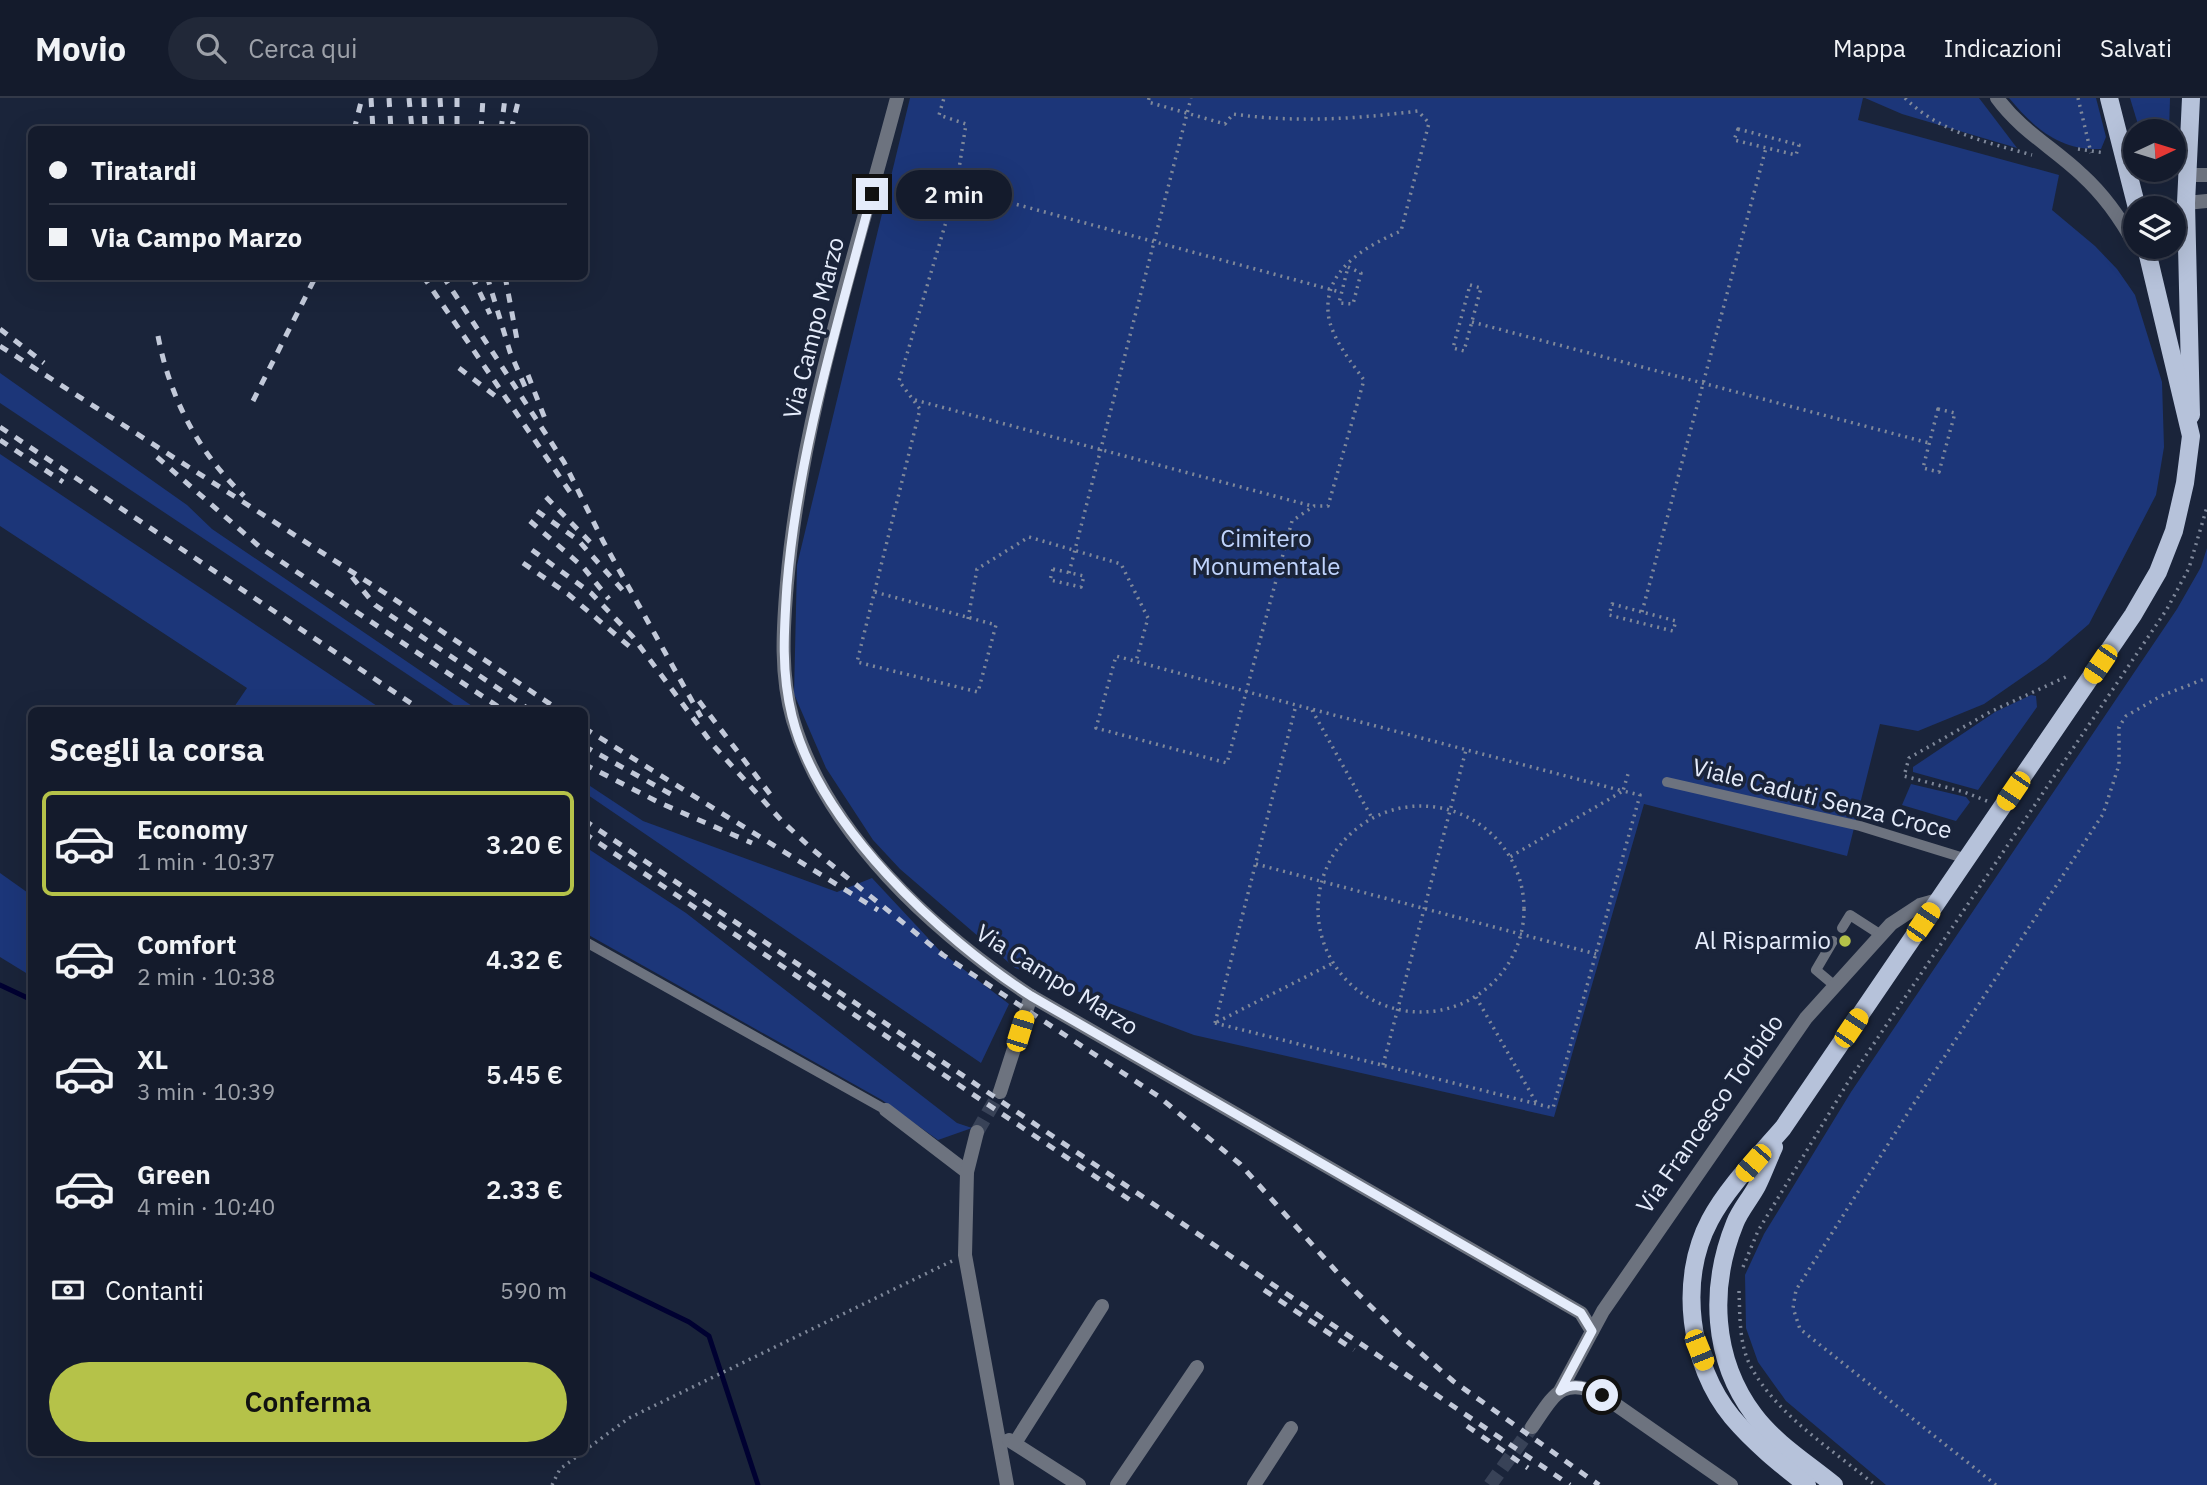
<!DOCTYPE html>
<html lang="it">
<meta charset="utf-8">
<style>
body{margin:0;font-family:"IBM Plex Sans",sans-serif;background:#212838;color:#f1f3f6;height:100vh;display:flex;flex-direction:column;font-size:26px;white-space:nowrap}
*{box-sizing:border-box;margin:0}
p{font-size:23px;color:#9da1a9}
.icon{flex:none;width:38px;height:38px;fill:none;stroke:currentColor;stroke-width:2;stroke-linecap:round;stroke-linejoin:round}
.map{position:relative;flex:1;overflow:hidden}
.panel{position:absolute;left:28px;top:609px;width:560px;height:749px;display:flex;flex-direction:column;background:#141b2c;border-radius:10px;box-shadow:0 7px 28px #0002,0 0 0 2px #333948}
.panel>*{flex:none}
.hud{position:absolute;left:28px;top:28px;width:560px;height:154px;border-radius:10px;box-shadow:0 7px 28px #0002,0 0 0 2px #333948;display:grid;align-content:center;height:154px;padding:0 21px;background:#141b2c}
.needle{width:46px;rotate:86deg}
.fabs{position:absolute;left:2123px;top:21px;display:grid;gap:14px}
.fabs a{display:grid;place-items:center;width:63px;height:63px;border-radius:50%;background:#141b2c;box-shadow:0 7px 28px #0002,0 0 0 2px #333948;font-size:35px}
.end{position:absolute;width:32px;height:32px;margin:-16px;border:9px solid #e5ecfb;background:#111;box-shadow:0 0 0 4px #111}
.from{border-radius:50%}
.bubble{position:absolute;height:49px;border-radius:24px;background:#141b2c;box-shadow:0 7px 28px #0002,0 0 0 2px #333948;font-size:23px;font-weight:600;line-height:49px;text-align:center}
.car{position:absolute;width:21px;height:42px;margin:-21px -10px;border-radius:9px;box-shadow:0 0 5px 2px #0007;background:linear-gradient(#f5c518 24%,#345 0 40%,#f5c518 0 76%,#345 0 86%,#f5c518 0)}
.hud b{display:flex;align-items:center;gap:24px;height:66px;font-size:26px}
.hud b+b{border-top:2px solid #333948}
.hud i{width:18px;height:18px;background:#f1f3f6}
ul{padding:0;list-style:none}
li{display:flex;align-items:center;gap:21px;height:105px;margin:0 14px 10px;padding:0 7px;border:4px solid transparent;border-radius:10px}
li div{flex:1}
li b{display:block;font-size:26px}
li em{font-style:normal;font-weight:600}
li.on{border-color:#b5c249}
li>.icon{width:63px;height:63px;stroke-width:1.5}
h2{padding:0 21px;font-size:32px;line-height:84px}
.pay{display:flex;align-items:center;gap:18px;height:77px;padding:0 21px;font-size:26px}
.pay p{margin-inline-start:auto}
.primary-button{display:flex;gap:14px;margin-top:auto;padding:14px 21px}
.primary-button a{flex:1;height:80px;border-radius:42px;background:#b5c249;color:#111;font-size:28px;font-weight:600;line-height:80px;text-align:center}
header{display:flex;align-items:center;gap:42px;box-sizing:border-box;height:98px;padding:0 35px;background:#141b2c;border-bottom:2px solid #333948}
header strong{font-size:33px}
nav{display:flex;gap:38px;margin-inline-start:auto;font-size:24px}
.search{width:490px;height:63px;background:#212838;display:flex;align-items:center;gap:18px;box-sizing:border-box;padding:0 24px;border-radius:38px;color:#9da1a9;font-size:26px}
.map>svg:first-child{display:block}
.green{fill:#1c3679}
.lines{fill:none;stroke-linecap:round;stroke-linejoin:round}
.stream{stroke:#000131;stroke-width:5}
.street-tunnel{stroke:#384257;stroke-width:14;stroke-dasharray:14 7;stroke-linecap:butt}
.path{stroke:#7f889a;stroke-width:3.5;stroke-dasharray:2 5;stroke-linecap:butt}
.lane{stroke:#6d737f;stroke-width:10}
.street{stroke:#6d737f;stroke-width:14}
.primary{stroke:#b6c2da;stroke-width:18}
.rail{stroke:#c2c9d9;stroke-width:5;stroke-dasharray:9 9;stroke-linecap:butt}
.route{stroke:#e5ecfb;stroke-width:9}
.poi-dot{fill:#b5c249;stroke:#1a243a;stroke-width:2.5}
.labels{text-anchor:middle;stroke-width:7;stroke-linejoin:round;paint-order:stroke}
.street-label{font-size:24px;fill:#e5ecfb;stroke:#1a243a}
.park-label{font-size:24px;fill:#c0d4fd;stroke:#1a243a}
.poi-label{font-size:24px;fill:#e5ecfb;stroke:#1a243a;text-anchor:end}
</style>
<header>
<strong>Movio</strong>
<div class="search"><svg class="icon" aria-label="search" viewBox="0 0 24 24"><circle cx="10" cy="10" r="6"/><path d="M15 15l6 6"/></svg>Cerca qui</div>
<nav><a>Mappa</a><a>Indicazioni</a><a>Salvati</a></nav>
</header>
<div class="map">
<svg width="2207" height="1387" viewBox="0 0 2207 1387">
<rect width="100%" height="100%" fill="#1a243a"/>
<g class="green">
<path d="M910,0h953l-5,22 201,55 -7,35 43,36 22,23 18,26 27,87 2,65 -8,48 -67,129 -43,37 -62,43 -66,27 -38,-7 -33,132 -203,-52 -90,313 -360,-82 -179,-67 -115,-99 -27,-29 -47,-72 -32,-74 3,-129z"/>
<path d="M1865,0h114l38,50 -115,-34z"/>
<path d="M2009,0h87l10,39 -5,12c-41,2 -67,-21 -92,-51z"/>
<path d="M2130,0h40l-1,33h-29z"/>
<path d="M0,275l187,132 25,24 266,181h-17l-461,-307z"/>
<path d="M0,356l383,256h-151l15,-22 -247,-162z"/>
<path d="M2207,450v937h-321l-100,-84 -28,-39 -12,-34 -1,-53 19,-41 87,-142 326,-483 24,-42z"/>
<path d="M2031,597l5,1 1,11 -59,83 -65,-18v-5l6,-4 76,-51z"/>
<path d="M584,684l59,39 194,71 35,-14 69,74 68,52 -28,59 -396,-270z"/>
<path d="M1911,686l55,13 4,5 -14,19 -54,-16z"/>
<path d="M584,748l102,67 271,210 15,5 -34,12 -56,-40 -297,-167z"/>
<path d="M0,775l31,22v81l-31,-19z"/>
</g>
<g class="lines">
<g class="stream">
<path d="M0,887l32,15"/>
<path d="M584,1173l105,51 20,14 49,149"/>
</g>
<g class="street-tunnel">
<path d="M977,1034l23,-40"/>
<path d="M1490,1387l42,-58"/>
</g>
<g class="path">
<path d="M1149,0l-1,4 77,22 8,-10c63,9 122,5 185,-3l11,12 -28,108c-35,15 -81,40 -72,88 5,22 22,43 35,61l-36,126h-14l-22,15 -65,242 -131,-35 20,-72 180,49 327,86 5,-17"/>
<path d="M1905,0c34,34 81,44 127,57"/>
<path d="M2078,0l13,55"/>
<path d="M1738,31l61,16 -3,10 -62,-15z"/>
<path d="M2078,51l27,4"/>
<path d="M956,90l384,104"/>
<path d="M1348,169l13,6 -8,31 -14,-1z"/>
<path d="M1470,187l11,3 -17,63 -11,-3z"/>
<path d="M1472,224l457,121"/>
<path d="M915,302l397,106"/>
<path d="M1938,311l17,4 -16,59 -16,-4z"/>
<path d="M1053,471l31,7 -3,11 -31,-7z"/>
<path d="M1069,475l122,-475"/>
<path d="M875,494l121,33 -18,67 -121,-30 63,-253 -21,-28 57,-193 10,-64 -27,-9 5,-17"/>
<path d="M1612,506l64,17 -3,10 -64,-16z"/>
<path d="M1642,514l124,-464"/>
<path d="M968,521l9,-50 52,-32 92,27 27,54 -12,43"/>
<path d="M1312,612l60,108"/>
<path d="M1987,703l-23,-9 -60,-16 5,-18 81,-46 80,-37"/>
<circle cx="1421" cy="811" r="103"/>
<path d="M1256,766l340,90"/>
<path d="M1476,899l61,107"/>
<path d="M1217,924l116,-59"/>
<path d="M1215,925l338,85 87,-313 -17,-4 -113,66"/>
<path d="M1215,925l81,-318"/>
<path d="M1383,967l83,-315"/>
<path d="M1743,1169l15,-36 92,-152 317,-470 22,-41 18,-61"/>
<path d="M1739,1193c1,25 0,52 11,74 26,50 83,85 125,120"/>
<path d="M584,1353l45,-33 323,-157"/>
<path d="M552,1387l8,-16 23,-17"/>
<path d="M1996,1387l-196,-156 -7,-21 3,-18 115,-182 192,-294 16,-49v-38l7,-11 35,-20 46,-18"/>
</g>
<g class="lane">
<path d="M1667,684l193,44 107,33"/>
<path d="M1842,830l8,-13 31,20"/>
<path d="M584,843l302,169"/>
<path d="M1833,843l-17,29 19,16"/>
</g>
<g class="street">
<path d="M897,0c-42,159 -96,321 -110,485 -4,46 -7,92 6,137 34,115 141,212 238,276l550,317 11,18"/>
<path d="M1997,0c24,33 57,50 85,77 22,20 39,44 53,70"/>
<path d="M2187,77h20"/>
<path d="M2186,105l21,-2"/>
<path d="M1000,994l31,-96"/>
<path d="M886,1012l81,62"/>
<path d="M977,1034l-10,40 -2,83 42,230"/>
<path d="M1560,1293l43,-80 203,-293 85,-94 29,-19 18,-5"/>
<path d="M1532,1329c22,-32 30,-52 70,-32l129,90"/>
<path d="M1009,1342l70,45"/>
<path d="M1015,1345l87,-137"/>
<path d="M1117,1387l80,-118"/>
<path d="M1254,1387l37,-57"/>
</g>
<g class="primary">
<path d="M2109,0l28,110"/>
<path d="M2191,0l-5,105 5,212"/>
<path d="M1774,1049c-6,13 -11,27 -17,39 -7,13 -17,24 -22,37 -26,64 -23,136 19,192 21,28 53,48 80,70"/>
<path d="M1807,1387c-27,-21 -53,-42 -75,-68 -43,-52 -54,-137 -22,-197 18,-34 48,-63 73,-92l350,-513 25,-43 16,-41 11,-48 6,-47 -45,-189"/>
</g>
<g class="rail">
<path d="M371,0l2,32"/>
<path d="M389,0l2,32"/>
<path d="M409,0l3,32"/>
<path d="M424,0l1,32"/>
<path d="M440,0l2,32"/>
<path d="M457,0v32"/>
<path d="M354,32l8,-32"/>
<path d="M481,32l2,-32"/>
<path d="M501,32l4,-32"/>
<path d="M511,32l8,-32"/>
<path d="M423,178l147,216"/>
<path d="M443,178l121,186 39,79 98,176"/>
<path d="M472,178l18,38"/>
<path d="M487,178l23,76 16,37"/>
<path d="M505,178l13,69"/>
<path d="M0,231l44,34"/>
<path d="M158,238c12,62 40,116 86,160"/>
<path d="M0,248l385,247 174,117"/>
<path d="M459,270l39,30"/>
<path d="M528,277l19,49"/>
<path d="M253,303l63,-125"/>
<path d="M0,329l421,283"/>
<path d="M0,342l63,42"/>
<path d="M157,359l104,91 242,162"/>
<path d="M546,399l44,45"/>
<path d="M537,413l41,29 48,54"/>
<path d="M530,423l53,46 26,32"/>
<path d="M532,452l59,43 20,21 22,23 80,108 68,75 31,29 131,106 215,141 82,68 104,116 56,55 53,46 146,104"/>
<path d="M523,465l45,31 62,53"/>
<path d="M352,479l23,28 155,105"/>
<path d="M699,603l74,97"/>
<path d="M584,630l294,182"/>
<path d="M584,648l92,51"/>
<path d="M584,666l76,39 92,40"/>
<path d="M584,722l986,665"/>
<path d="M584,735l552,371"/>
<path d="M1264,1192l90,60"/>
<path d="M1467,1328l61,42"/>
</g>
</g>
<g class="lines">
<path class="route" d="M872,96c-34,129 -74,258 -85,391 -3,45 -6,87 5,131 27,109 148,221 239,280l550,317 11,18 -32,60c15,-10 27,-4 42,4"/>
</g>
<circle class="poi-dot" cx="1845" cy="843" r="7"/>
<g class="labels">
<g class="street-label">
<text transform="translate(814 230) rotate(-76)" y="8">Via Campo Marzo</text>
<text transform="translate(1822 701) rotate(14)" y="8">Viale Caduti Senza Croce</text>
<text transform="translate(1057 882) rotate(32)" y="8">Via Campo Marzo</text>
<text transform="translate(1710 1016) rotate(-55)" y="8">Via Francesco Torbido</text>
</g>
<g class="park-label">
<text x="1266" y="449">Cimitero<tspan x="1266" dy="28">Monumentale</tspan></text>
</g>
<g class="poi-label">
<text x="1831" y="851">Al Risparmio</text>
</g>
</g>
</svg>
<div class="fabs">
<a><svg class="needle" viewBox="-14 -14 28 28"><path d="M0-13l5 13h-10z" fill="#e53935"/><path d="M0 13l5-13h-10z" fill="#9da1a9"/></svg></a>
<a><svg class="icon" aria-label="layers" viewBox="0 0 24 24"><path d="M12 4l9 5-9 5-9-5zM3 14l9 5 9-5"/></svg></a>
</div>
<i class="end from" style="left:1602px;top:1297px"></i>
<i class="end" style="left:872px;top:96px"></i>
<div class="bubble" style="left:896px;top:72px;width:116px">2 min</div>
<i class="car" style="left:2100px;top:566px;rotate:214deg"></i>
<i class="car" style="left:2013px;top:693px;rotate:214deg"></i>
<i class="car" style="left:1923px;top:824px;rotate:34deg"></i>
<i class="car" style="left:1851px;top:930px;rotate:34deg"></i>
<i class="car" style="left:1020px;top:933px;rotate:17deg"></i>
<i class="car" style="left:1753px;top:1065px;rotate:221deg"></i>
<i class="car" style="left:1699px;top:1252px;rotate:158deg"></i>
<div class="hud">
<b><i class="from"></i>Tiratardi</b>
<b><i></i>Via Campo Marzo</b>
</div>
<section class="panel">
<h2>Scegli la corsa</h2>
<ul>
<li class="on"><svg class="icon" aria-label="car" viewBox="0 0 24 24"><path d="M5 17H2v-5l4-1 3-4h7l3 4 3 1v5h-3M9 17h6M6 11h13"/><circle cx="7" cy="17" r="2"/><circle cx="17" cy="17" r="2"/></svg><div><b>Economy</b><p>1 min · 10:37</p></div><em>3.20 €</em></li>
<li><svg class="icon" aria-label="car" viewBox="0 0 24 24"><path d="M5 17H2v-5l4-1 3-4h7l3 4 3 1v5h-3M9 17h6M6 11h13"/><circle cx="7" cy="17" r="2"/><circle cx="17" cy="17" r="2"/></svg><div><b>Comfort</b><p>2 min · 10:38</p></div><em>4.32 €</em></li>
<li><svg class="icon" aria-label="car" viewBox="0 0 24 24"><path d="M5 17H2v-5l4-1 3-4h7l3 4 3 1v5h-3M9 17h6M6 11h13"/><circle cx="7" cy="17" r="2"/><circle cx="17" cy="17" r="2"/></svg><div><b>XL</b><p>3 min · 10:39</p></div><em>5.45 €</em></li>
<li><svg class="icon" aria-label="car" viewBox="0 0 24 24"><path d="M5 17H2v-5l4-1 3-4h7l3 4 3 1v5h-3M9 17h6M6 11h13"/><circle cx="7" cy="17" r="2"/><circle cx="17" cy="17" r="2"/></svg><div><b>Green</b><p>4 min · 10:40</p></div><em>2.33 €</em></li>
</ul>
<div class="pay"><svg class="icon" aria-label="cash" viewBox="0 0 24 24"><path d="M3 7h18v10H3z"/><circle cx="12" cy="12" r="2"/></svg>Contanti<p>590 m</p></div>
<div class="primary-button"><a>Conferma</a></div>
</section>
</div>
